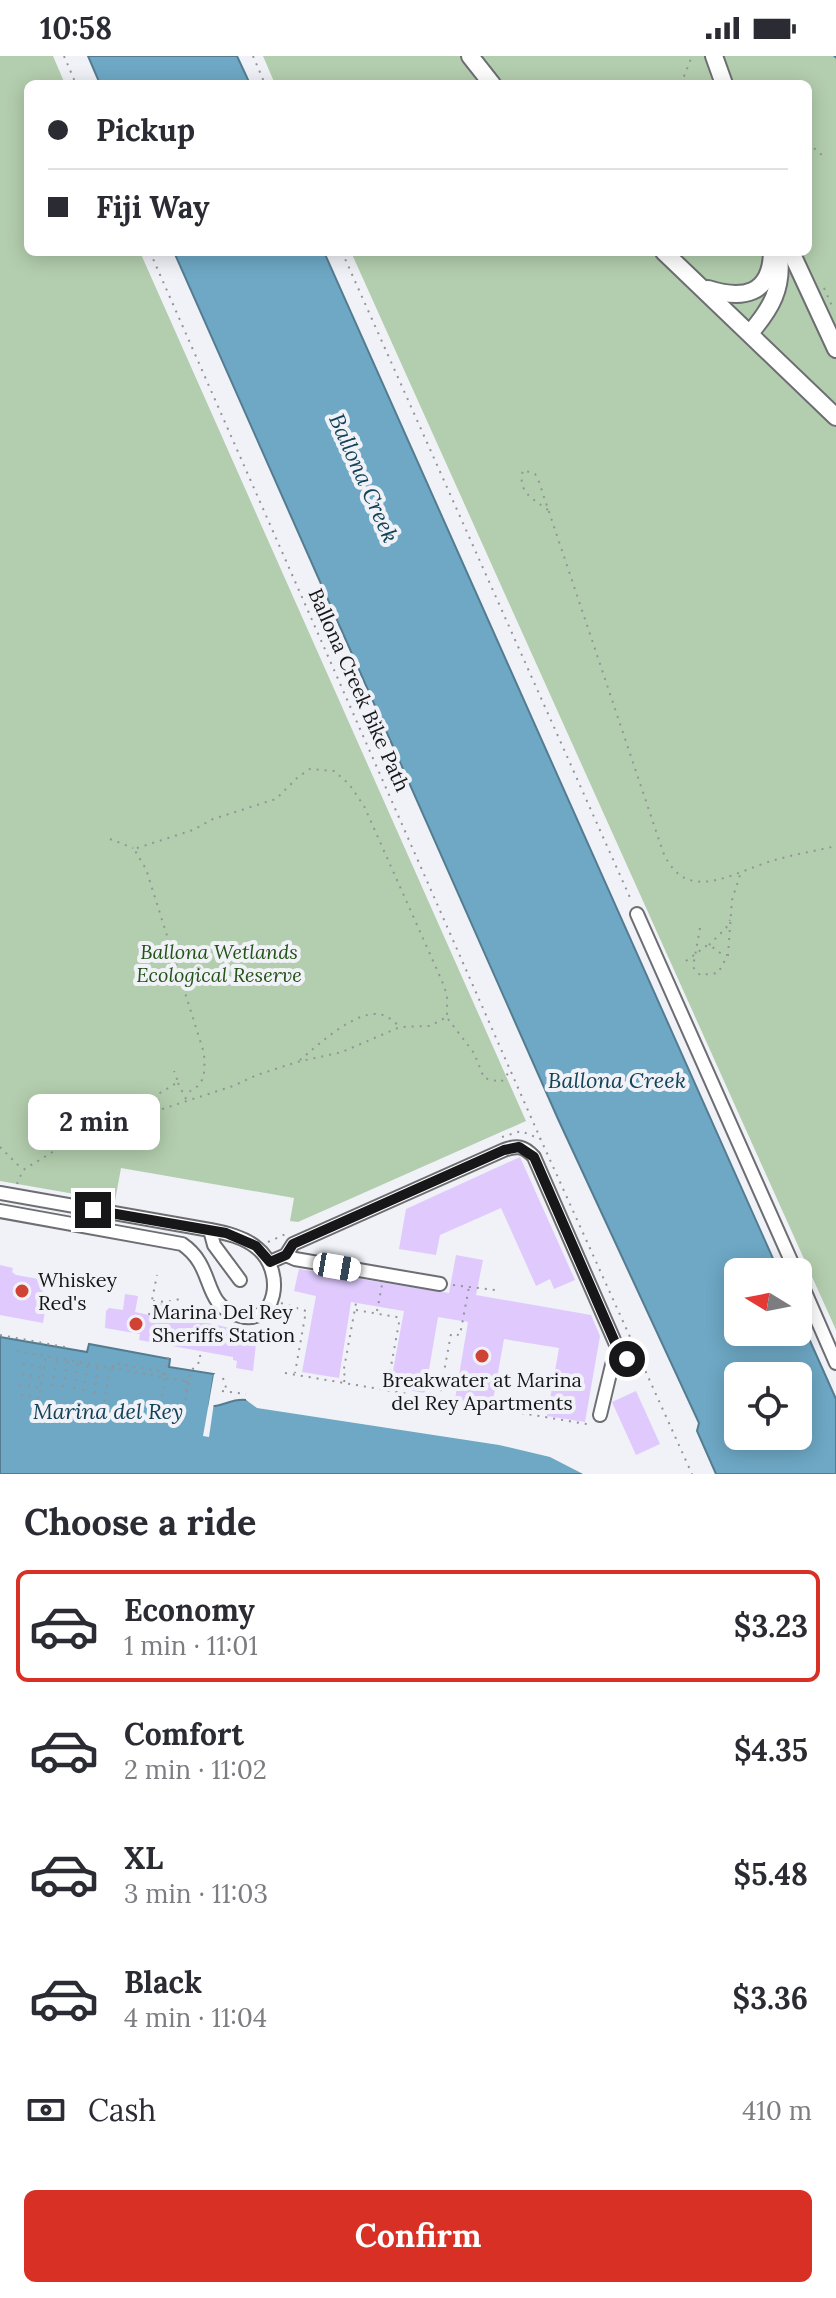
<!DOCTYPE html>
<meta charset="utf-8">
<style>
body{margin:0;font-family:Lora,serif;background:#f7f7f7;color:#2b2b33;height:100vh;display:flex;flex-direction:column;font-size:30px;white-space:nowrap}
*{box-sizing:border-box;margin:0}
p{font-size:26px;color:#7c7c81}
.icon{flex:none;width:44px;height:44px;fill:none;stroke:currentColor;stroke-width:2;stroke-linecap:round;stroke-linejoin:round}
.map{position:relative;height:1418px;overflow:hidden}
.side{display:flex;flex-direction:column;background:#fff;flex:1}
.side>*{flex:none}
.hud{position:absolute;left:24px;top:24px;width:788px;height:176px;border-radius:12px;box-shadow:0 4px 20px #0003;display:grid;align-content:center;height:176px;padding:0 24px;background:#fff}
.needle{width:52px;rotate:280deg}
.controls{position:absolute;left:724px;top:1202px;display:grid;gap:16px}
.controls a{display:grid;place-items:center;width:88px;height:88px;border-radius:12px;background:#fff;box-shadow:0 4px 20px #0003;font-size:40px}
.end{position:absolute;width:36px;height:36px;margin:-18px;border:10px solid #171719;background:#fff;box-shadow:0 0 0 4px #fff}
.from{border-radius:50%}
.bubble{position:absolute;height:56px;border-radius:12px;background:#fff;box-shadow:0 4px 20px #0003;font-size:26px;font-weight:800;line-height:56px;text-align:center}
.car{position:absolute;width:24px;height:48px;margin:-24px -12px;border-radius:10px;box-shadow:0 0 6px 2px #0007;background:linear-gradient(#fff 24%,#345 0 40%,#fff 0 76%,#345 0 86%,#fff 0)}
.hud b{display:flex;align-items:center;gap:28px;height:76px;font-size:30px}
.hud b+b{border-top:2px solid #e1e1e2}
.hud i{width:20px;height:20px;background:#2b2b33}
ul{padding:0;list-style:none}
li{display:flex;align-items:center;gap:24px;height:112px;margin:0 16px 12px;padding:0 8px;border:4px solid transparent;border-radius:12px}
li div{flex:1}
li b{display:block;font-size:30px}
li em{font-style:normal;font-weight:800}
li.current{border-color:#d93025}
li>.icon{width:72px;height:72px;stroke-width:1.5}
h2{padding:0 24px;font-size:36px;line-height:96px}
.pay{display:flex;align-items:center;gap:20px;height:88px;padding:0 24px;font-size:30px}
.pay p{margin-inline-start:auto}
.cta{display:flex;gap:16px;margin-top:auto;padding:16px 24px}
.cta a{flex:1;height:92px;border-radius:12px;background:#d93025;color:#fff;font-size:32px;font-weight:800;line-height:92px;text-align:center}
.status{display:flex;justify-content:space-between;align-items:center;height:56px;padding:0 40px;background:#fff;direction:ltr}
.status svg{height:22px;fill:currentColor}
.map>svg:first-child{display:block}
.green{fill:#b3ceae}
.water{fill:#6ea8c5;stroke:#547c91;stroke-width:2;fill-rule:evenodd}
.pier{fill:#f1f2f7}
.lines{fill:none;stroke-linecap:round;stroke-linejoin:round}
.stream{stroke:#547c91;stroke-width:3}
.building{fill:#dfc9fd}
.minor-casing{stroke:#6d6e72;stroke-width:16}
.major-casing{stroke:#6d6e72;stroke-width:20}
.path{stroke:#939498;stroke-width:2;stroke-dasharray:2 6;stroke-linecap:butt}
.minor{stroke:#fff;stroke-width:12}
.major{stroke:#fff;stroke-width:16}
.route{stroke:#171719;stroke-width:10}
.poi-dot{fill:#d04334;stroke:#f1f2f7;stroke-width:3}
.labels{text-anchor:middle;stroke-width:8;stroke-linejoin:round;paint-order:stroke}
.street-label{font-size:20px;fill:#171719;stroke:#f1f2f7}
.park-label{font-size:20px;font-style:italic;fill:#225216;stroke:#f1f2f7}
.poi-label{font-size:20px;fill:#171719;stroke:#f1f2f7;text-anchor:start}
.water-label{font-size:22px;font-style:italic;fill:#144359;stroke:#f1f2f7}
</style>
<div class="status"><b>10:58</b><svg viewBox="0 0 49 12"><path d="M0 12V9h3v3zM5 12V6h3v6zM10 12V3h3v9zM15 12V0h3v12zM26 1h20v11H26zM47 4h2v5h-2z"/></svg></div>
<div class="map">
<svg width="836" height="1418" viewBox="0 0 836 1418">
<rect width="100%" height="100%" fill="#f1f2f7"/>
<g class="green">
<path d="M0,0h53l12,28h-37v168h112l386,869 -228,101 -8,-1 4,-23 -173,-30 -6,33 -115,-20z"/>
<path d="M263,0h573v1274l-485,-1078h457v-168h-533z"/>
</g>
<g class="water">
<path d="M88,0h149l13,28h-150z"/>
<path d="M174,196h150l455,1020h-41v60h60v-18l38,85v75h-120l-19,-43 2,-8 -141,-304zM798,1320v60h-60v-60z"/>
<path d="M0,1281l87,15 2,-8 81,15 -1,8 45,7 -5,32c12,2 22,-8 37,-6l308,53 41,21h-595z"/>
</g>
<g class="pier">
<path d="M214,1318l4,1 -9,62 -6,-1z"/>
<path d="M246,1340l148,21 110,19 51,14 42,20 2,4h-16l-33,-17 -51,-12 -242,-37 -11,-8z"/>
</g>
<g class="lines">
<path class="stream" d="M835,0l1,1"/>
</g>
<g class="building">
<path d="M520,1101l55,123 -21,9 -4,-10 -14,7 -35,-78 -61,27 -4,20 -37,-6 7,-40z"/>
<path d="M456,1199l27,5 -7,35 115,20 9,21 -15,86 -38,-6 12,-68 -55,-9 -12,67 -37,-7 13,-77 -30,-5 -13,76 -35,-6 14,-76 -53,-9 -12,76 -37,-6 14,-76 -22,-5 5,-22 150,24z"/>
<path d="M0,1209l13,3 -1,4 4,3 28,5 -2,19h2l-1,5 3,1 -3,18 -43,-8z"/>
<path d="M125,1238l13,2 -3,16 18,4 2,-14 15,3 -3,13 18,3 2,-9 8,1 -1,7 63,14 -4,37 -17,-3 1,-7 -4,-1v-3l-94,-17 1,-6 -35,-6 1,-17 3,-3 14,2z"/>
<path d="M636,1335l24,53 -24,11 -24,-53z"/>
</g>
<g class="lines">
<g class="minor-casing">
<g id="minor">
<path d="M637,858l159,358"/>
<path d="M0,1137l210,37c16,3 34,7 47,18 29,23 20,81 -20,67 -36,-12 -21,-48 -55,-71l-182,-33"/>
<path d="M210,1174l4,15 26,35"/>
<path d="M286,1199l9,4 145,25"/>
<path d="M270,1206l16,-7 7,-11 211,-94c13,-5 20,-4 30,7l87,199 -9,9 -12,50"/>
<path d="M798,1220l38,87"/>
</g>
</g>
<g class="major-casing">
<g id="major">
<path d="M470,0l22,28"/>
<path d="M714,0l10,28"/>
<path d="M664,196l172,165"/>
<path d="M791,196l45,97"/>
<path d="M708,233c35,11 63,6 64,-37"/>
<path d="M750,277c21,-24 33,-45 29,-77"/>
</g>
</g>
<g class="path">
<path d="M64,0l12,28"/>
<path d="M253,0l12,28"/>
<path d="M681,28l11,-28"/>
<path d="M808,87l14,12"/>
<path d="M150,196l391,888 151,334"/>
<path d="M342,196l290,650"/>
<path d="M824,232l9,20"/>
<path d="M548,454c-16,-12 -31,-18 -25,-40l12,4 3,5 125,373c24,55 71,19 112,8 20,-6 41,-9 61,-14"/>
<path d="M110,783l23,9"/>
<path d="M700,872l-7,39 7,8 18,-2 10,-18 4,-55 9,-28"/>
<path d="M709,889l17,-17 4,-8"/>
<path d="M686,905l20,-15h5l12,9h4"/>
<path d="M448,963l26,34 10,25 17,4 9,-11"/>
<path d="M300,1004c18,-15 58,-53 83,-45 6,2 11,7 16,11"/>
<path d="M178,1027l9,18"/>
<path d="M156,1053l4,-16 18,-11 -4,-11"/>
<path d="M502,1081l19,-6 19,8"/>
<path d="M0,1091l22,22"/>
<path d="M17,1128l6,-14 56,-34 154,-50 24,-11 40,-13 45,-10 58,-25 30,-1 17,-9v-22l-5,-14 -78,-175 -15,-22 -15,-13 -24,-2 -12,8 -22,22 -63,20 -20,11 -59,19 12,20 58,184c1,22 2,32 -20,41"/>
<path d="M268,1186l20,-9"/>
<path d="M453,1229l42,5"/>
<path d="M153,1245l13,1 14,-3 1,-3"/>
<path d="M281,1247l25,8 -11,62"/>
<path d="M356,1254l46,8"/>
<path d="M377,1255l5,-26"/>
<path d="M149,1259l8,-40"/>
<path d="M206,1266l1,-13"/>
<path d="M0,1279l65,12"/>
<path d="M17,1295l173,31"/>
<path d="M23,1308l20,4"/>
<path d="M113,1311l1,-4 50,9 -1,3"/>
<path d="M285,1317l307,52"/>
<path d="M22,1318l20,4"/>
<path d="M165,1319l4,-22"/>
<path d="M223,1322l4,13"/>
<path d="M186,1325v17"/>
<path d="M344,1326l2,-7 -3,-1 13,-71"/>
<path d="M20,1328l20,4"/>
<path d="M52,1330l5,-27"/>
<path d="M63,1331l5,-26"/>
<path d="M382,1332l1,-7 5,2 12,-66"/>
<path d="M74,1333l4,-26"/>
<path d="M83,1335l5,-26"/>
<path d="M222,1335l24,3"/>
<path d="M94,1337l4,-27"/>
<path d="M21,1339l18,3 7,-42"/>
<path d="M439,1343l12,-65 9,1 9,-48"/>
<path d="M103,1354l7,-42"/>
<path d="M158,1364l7,-42"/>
<path d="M181,1368l10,-53 10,-11 -2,-9"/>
</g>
<use href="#minor" class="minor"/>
<use href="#major" class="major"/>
</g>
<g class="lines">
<path class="route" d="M93,1154l133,23 30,13 14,16 16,-7 7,-11 211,-94 15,-3 15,10 87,199 6,3"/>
</g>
<g class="poi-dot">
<circle cx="22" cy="1235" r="8"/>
<circle cx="136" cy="1268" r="8"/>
<circle cx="482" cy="1300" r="8"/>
</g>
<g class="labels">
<g class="street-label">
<text transform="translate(359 634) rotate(66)" y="7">Ballona Creek Bike Path</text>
</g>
<g class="park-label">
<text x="219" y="903">Ballona Wetlands<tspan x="219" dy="23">Ecological Reserve</tspan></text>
</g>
<g class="poi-label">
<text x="38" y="1231">Whiskey<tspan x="38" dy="23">Red's</tspan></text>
<text x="152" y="1263">Marina Del Rey<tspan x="152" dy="23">Sheriffs Station</tspan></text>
<text x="482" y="1331" text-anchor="middle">Breakwater at Marina<tspan x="482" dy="23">del Rey Apartments</tspan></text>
</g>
<g class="water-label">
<text transform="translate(364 422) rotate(66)" y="8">Ballona Creek</text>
<text x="617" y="1032">Ballona Creek</text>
<text x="108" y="1363">Marina del Rey</text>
</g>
</g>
</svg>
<div class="controls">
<a><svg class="needle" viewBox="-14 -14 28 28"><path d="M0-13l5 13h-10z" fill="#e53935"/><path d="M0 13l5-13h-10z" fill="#7c7c81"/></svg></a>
<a><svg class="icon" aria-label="locate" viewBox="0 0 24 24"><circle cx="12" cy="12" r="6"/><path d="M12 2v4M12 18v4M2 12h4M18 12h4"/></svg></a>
</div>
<i class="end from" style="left:627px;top:1303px"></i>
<i class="end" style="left:93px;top:1154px"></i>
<div class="bubble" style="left:28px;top:1038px;width:132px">2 min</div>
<i class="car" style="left:337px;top:1211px;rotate:100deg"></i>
<div class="hud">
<b><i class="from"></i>Pickup</b>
<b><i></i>Fiji Way</b>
</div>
</div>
<section class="side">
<h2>Choose a ride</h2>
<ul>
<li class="current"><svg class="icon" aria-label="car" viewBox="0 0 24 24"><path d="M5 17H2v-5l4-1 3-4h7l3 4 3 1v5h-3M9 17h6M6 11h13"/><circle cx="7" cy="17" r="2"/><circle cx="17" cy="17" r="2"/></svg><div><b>Economy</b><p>1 min · 11:01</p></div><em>$3.23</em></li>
<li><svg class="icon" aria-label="car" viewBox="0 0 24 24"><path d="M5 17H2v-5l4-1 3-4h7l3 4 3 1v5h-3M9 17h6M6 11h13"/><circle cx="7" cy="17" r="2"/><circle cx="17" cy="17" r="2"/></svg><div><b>Comfort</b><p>2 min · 11:02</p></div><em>$4.35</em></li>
<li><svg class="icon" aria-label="car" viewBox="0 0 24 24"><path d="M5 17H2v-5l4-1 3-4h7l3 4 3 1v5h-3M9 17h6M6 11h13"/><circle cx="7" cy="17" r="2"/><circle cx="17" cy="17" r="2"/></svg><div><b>XL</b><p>3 min · 11:03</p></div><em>$5.48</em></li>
<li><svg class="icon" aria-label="car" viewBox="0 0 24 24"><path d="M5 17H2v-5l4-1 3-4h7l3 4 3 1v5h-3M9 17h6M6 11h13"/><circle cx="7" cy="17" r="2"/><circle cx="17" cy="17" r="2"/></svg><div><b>Black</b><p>4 min · 11:04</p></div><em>$3.36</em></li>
</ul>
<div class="pay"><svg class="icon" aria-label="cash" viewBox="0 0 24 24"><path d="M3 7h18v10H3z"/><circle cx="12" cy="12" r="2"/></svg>Cash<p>410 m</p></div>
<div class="cta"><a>Confirm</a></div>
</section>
